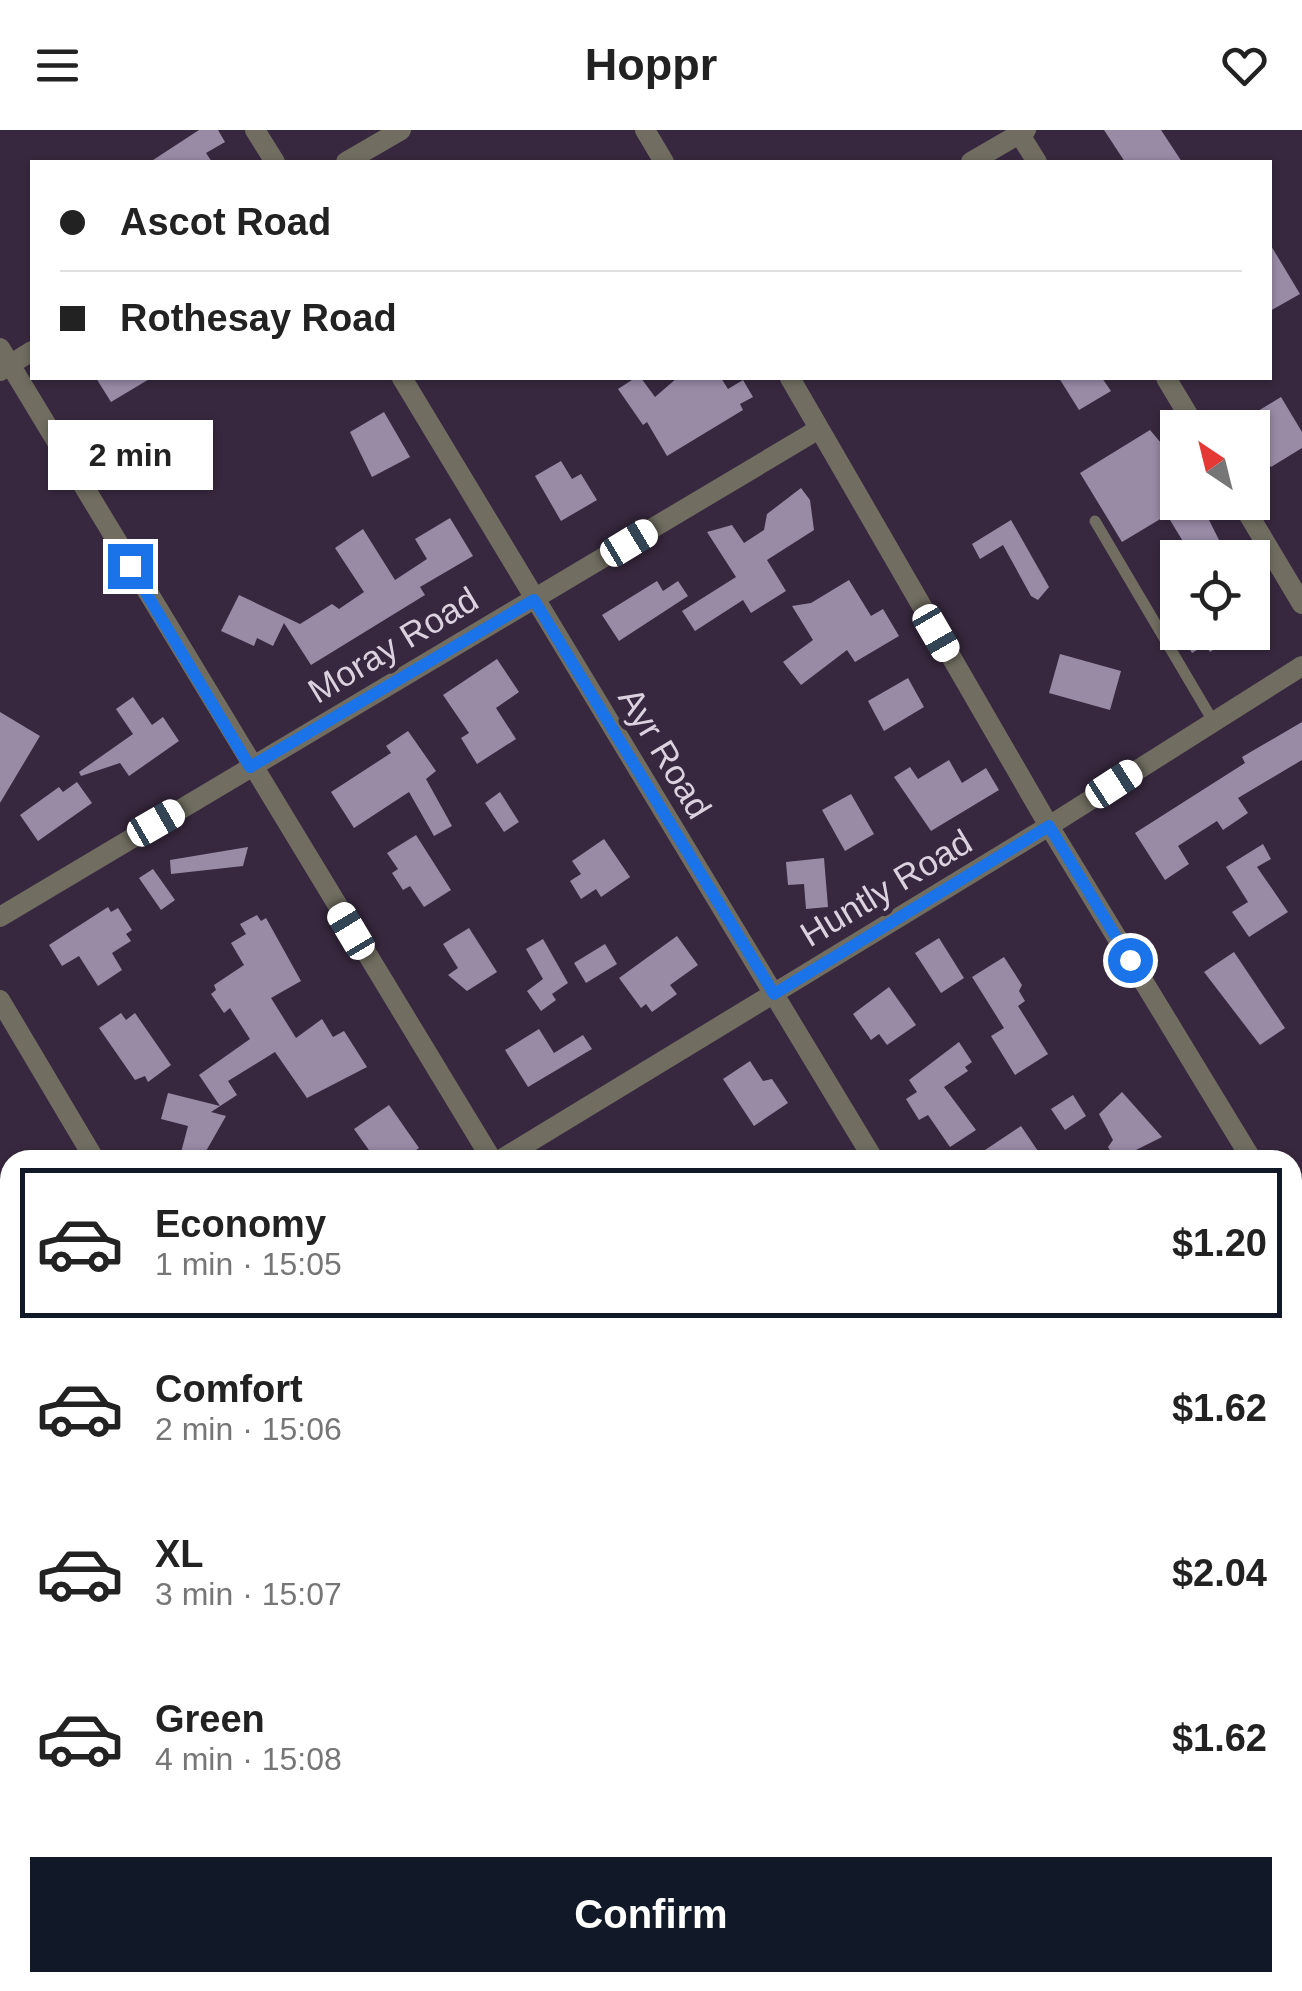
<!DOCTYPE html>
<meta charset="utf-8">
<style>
body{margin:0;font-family:Arial,sans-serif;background:#f6f6f6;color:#222;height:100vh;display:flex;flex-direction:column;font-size:38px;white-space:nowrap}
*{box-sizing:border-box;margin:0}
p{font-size:32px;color:#767676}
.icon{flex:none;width:55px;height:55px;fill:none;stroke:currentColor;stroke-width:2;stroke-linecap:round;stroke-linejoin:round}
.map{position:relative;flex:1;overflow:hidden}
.drawer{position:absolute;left:0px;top:1020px;width:1302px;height:842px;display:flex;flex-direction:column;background:#fff;border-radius:30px 30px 0 0;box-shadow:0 2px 8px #0004}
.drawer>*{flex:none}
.banner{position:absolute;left:30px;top:30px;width:1242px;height:220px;border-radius:0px;box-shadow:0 2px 8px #0004;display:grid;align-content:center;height:220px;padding:0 30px;background:#fff}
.needle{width:65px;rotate:325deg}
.buttons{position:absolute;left:1160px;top:280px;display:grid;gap:20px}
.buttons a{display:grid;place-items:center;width:110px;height:110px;border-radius:0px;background:#fff;box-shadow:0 2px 8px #0004;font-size:50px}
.end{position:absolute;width:45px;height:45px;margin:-22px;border:12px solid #1a73e8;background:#fff;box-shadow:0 0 0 5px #fff}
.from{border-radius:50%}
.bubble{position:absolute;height:70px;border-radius:0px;background:#fff;box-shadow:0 2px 8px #0004;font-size:32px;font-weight:700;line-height:70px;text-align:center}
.car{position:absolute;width:30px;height:60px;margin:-30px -15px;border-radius:12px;box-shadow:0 0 8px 2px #0007;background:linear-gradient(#fff 24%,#345 0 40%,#fff 0 76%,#345 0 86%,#fff 0)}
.banner b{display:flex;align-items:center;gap:35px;height:95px;font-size:38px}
.banner b+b{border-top:2px solid #e0e0e0}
.banner i{width:25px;height:25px;background:#222}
ul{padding:18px 0 0;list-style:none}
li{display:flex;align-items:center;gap:30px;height:150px;margin:0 20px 15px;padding:0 10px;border:5px solid transparent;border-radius:0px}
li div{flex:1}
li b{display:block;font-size:38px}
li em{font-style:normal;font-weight:700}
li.on{border-color:#111827}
li>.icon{width:90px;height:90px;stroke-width:1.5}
.button{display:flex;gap:20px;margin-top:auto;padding:20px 30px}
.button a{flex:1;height:115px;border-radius:0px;background:#111827;color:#fff;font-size:40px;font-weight:700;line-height:115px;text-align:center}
header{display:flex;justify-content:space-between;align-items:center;height:130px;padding:0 30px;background:#fff;font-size:45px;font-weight:700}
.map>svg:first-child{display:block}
.building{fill:#998aa6}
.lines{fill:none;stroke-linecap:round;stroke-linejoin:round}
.service{stroke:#716e61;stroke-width:11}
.minor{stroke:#716e61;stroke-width:20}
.tertiary{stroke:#716e61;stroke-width:20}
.route{stroke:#1a73e8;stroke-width:12}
.labels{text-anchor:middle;stroke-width:10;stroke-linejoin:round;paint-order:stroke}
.street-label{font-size:35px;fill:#dbd1df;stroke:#38283f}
</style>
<header><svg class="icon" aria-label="menu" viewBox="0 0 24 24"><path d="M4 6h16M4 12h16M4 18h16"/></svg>Hoppr<svg class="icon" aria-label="heart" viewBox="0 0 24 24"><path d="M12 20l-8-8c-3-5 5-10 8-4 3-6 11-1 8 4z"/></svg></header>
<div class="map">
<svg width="1302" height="1861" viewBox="0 0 1302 1861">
<rect width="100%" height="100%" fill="#38283f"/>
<g class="building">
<path d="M199,0h19l7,12 -19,11 6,9h-62z"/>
<path d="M1104,0h57l21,32h-57z"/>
<path d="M1270,114l30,50 -30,17z"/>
<path d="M96,248h55l-40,24z"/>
<path d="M635,248h6l14,19 22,-19h44l7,11 15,-9 10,17 -13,7 3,6 -76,46 -20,-34 -4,3 -25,-36z"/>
<path d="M1059,248h43l9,13 -32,19z"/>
<path d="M1281,267l21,35v16l-31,19 -19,-30v-9l-9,-8z"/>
<path d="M384,282l26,45 -38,20 -22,-45z"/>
<path d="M1150,300l28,33v39h22l28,56h-35l-26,-43 -45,27 -42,-69z"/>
<path d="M561,331l11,18 9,-5 16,26 -36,21 -26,-45z"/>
<path d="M801,358l9,12 4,30 -47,30 19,31 -35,22 -8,-13 -48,31 -13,-20 54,-34 -29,-45 25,-7 12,18 20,-13 3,-16z"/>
<path d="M450,388l23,38 -53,31 5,8 -114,70 -27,-42 -11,23 -16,-8 -3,8 -33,-15 18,-36 61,29 32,-20 7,5 25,-17 -29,-44 28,-19 32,51 32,-21 -12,-20z"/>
<path d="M1011,390l38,67 -11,13 -7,-4 -28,-51 -23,14 -8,-15z"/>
<path d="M849,450l22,36 12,-7 16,27 -44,26 -8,-12 -46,35 -18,-23 30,-22 -21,-34 19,-3z"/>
<path d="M657,451l6,10 15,-10 10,15 -69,45 -17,-26z"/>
<path d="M1179,502h63l-32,20 -5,-7 -13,8z"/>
<path d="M1060,524l61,17 -11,39 -61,-17z"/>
<path d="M497,529l22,33 -23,16 20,31 -39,25 -16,-26 8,-5 -26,-38z"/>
<path d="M908,548l16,29 -40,24 -16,-30z"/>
<path d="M133,567l19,28 11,-8 16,24 -50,35 -9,-13 -39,13 -2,-4 54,-38 -17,-25z"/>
<path d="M0,582l40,24 -40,67z"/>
<path d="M1302,592v38l-64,38 10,15 -25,17 -6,-9 -39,25 11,18 -24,16 -30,-47 110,-70 -3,-6z"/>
<path d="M408,601l28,40 -10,8 26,47 -18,10 -25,-44 -55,36 -23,-36 60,-39 -5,-7z"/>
<path d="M949,630l13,23 24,-15 13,22 -68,41 -37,-54 16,-10 8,12z"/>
<path d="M77,652l15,21 -54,38 -18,-26 39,-28 4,5z"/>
<path d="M500,662l19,30 -15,10 -19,-29z"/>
<path d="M851,664l23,40 -29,17 -23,-41z"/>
<path d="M416,705l35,55 -27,17 -14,-21 -7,4 -11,-17 6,-4 -11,-16z"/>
<path d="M604,709l26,38 -29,20 -5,-8 -15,10 -11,-18 11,-7 -9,-13z"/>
<path d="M1263,714l8,15 -14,8 31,45 -39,25 -17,-25 16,-10 -22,-35z"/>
<path d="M248,717l-5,19 -72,8 -1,-14z"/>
<path d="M824,728l4,49 -22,2 -2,-25 -16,1 -2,-23z"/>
<path d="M153,739l22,31 -14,10 -22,-32z"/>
<path d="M108,777l3,5 7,-4 14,22 -6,4 5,7 -19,12 10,17 -24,16 -19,-30 -17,10 -13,-21z"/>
<path d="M257,785l4,6 5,-3 35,63 -30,17 25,40 26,-19 11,18 11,-6 23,36 -60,31 -32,-46 -47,29 9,14 -26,17 15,4 -25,44h-22l9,-34 -27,-7 7,-26 52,13 -21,-31 51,-36 -20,-31 -6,5 -13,-19 5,-4 -2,-5 30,-20 -13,-22 15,-9 -6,-10z"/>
<path d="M469,798l28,44 -30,19 -19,-16 10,-7 -15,-24z"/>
<path d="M677,806l21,29 -28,20 7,9 -25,18 -6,-8 -5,4 -22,-30z"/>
<path d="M939,808l25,40 -23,15 -26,-40z"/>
<path d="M543,809l25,44 -16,11 4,6 -15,11 -14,-20 16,-12 -17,-30z"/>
<path d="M605,814l12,20 -31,19 -12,-20z"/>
<path d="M1234,822l51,76 -25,17 -56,-73z"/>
<path d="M1004,827l18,28 -3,6 6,10 -7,5 30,48 -33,21 -24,-39 13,-8 -32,-51z"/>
<path d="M889,857l27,38 -29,20 -8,-11 -8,6 -18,-26z"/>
<path d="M121,883l5,7 9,-7 36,52 -23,17 -3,-6 -10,4 -36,-52z"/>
<path d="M539,899l15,24 29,-18 9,14 -64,38 -23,-37z"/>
<path d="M959,912l13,20 -7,5 3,4 -24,16 32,43 -26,17 -22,-32 -9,5 -13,-21 11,-7 -8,-12z"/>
<path d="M750,931l13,20 9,-2 16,24 -34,23 -31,-47z"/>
<path d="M1122,962l40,45 -46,23 -8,-13 5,-7 -14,-26z"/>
<path d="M1073,965l13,21 -21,14 -14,-21z"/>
<path d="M389,975l30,43 -17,12h-26l-22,-31z"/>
<path d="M1021,996l23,34h-74z"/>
</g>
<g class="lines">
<path class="service" d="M1095,391l118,200"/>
<g class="minor">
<path d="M255,0l20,32"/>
<path d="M645,0l19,32"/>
<path d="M1017,0l20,32"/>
<path d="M346,32l55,-32"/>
<path d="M971,32l55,-32"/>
<path d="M0,218l492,812"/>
<path d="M0,241l32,-20"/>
<path d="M402,248l472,782"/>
<path d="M790,248l259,448 203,334"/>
<path d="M1166,248l30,50"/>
<path d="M1241,372l61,102"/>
<path d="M0,787l819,-488"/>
<path d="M0,870l95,160"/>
<path d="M500,1030l549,-334 253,-160"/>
<path d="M1292,1097l10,16"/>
<path d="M1292,1601l10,16"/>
<path d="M510,1852l6,9"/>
<path d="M819,1852l5,9"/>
<path d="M1140,1852l5,9"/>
<path d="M907,1861l14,-9"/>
</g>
<g class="tertiary">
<path d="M0,1495l10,16"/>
<path d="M216,1852l4,9"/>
</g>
</g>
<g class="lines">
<path class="route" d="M130,436l120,201 284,-167 240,394 275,-168 81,134"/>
</g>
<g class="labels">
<g class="street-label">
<text transform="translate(393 515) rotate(-31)" y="12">Moray Road</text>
<text transform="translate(665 623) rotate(59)" y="12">Ayr Road</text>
<text transform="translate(886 758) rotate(-31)" y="12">Huntly Road</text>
</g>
</g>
</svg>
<div class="buttons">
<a><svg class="needle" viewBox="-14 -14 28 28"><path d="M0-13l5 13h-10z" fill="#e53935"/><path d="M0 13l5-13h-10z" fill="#767676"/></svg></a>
<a><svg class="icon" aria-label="locate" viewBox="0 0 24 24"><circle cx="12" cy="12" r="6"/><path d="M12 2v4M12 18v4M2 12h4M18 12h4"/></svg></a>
</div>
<i class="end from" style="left:1130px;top:830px"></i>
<i class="end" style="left:130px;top:436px"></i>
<div class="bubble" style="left:48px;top:290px;width:165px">2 min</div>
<i class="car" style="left:629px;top:413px;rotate:59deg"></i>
<i class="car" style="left:936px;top:503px;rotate:150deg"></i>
<i class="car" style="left:1114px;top:654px;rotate:57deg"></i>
<i class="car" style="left:156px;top:693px;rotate:60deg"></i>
<i class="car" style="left:351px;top:801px;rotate:329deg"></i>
<div class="banner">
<b><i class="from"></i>Ascot Road</b>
<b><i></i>Rothesay Road</b>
</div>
<section class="drawer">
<ul>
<li class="on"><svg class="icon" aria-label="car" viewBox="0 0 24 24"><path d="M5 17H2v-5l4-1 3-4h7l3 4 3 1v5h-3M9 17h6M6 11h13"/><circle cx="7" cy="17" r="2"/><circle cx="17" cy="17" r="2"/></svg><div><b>Economy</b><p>1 min · 15:05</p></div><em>$1.20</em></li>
<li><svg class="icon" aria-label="car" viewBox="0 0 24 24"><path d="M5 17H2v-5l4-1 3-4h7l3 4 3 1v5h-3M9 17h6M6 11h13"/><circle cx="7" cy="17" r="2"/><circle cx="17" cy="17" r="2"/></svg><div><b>Comfort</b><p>2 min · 15:06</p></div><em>$1.62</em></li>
<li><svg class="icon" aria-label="car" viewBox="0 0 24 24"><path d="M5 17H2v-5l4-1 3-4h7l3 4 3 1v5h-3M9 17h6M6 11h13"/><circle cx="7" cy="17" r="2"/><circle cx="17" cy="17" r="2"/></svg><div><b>XL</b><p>3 min · 15:07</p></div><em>$2.04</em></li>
<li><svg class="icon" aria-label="car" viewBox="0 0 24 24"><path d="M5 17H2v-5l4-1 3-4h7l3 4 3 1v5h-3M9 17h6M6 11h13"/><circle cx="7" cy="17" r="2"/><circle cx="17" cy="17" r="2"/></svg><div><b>Green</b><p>4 min · 15:08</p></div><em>$1.62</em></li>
</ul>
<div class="button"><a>Confirm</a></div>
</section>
</div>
